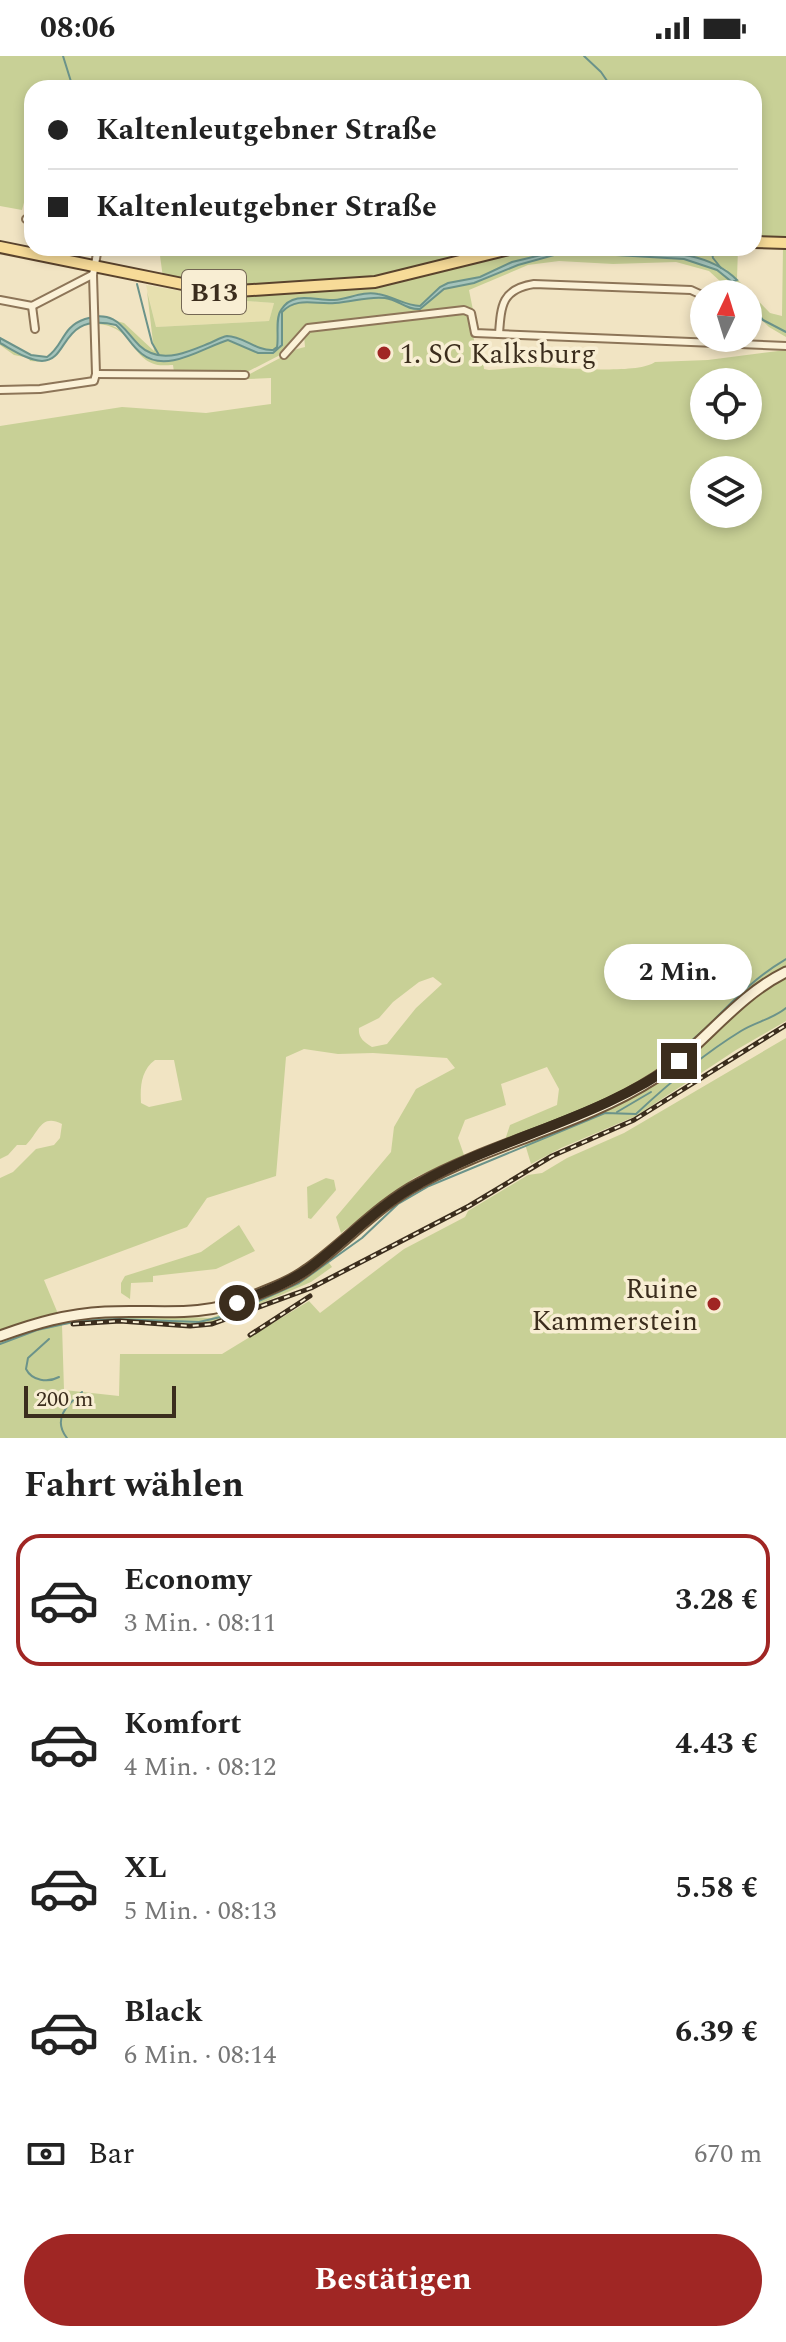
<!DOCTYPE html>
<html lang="de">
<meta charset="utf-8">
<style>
body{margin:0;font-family:Spectral,serif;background:#f2f2f2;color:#222;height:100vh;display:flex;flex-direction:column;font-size:30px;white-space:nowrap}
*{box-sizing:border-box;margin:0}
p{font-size:26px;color:#767676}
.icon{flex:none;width:44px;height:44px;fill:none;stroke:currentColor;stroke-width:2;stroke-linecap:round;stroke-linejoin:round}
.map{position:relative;height:1382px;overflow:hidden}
.side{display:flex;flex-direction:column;background:#fff;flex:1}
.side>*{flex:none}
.banner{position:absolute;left:24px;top:24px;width:738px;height:176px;border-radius:24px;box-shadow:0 4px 12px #0003;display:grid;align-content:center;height:176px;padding:0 24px;background:#fff}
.needle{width:52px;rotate:4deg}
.fabs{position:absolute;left:690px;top:224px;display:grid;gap:16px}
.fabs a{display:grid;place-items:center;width:72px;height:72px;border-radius:50%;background:#fff;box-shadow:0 4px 12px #0003;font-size:40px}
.scale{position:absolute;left:24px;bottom:20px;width:152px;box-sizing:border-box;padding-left:8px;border:4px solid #3b2d1d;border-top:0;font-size:22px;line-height:28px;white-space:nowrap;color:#3b2d1d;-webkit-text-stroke:6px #f8eed3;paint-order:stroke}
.end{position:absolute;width:36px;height:36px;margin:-18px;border:10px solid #3b2d1d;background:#fff;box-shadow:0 0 0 4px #fff}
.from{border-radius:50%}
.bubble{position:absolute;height:56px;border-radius:28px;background:#fff;box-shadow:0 4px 12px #0003;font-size:26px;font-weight:700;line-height:56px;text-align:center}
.banner b{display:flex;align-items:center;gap:28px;height:76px;font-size:30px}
.banner b+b{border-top:2px solid #e0e0e0}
.banner i{width:20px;height:20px;background:#222}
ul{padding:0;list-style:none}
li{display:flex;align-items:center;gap:24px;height:132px;margin:0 16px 12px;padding:0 8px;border:4px solid transparent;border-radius:24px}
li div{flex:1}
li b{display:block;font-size:30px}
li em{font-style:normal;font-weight:700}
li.active{border-color:#a02624}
li>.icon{width:72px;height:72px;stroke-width:1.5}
h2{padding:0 24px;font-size:36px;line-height:96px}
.pay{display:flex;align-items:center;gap:20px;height:88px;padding:0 24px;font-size:30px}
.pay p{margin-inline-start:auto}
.button{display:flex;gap:16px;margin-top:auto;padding:16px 24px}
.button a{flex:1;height:92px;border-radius:48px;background:#a02624;color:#fff;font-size:32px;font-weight:700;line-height:92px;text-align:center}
.status{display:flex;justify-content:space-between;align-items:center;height:56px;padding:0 40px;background:#fff;direction:ltr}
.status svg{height:22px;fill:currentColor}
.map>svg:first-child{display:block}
.farmland{fill:#e7e0af}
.green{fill:#c8d096;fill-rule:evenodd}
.water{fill:#a5c4bb;stroke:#6b938a;stroke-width:2}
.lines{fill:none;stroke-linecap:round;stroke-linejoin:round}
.stream{stroke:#6b938a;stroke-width:2}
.street-casing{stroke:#8d7558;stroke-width:10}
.secondary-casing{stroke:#6e563b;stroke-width:13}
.primary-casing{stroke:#5a432d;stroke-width:14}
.street{stroke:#fbf1d7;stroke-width:6}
.secondary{stroke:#fbf1d7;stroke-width:9}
.primary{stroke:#f7db98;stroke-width:10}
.rail-casing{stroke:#3b2d1d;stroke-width:5}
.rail{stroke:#f8eed3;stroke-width:2;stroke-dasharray:6;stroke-linecap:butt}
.route{stroke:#3b2d1d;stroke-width:10}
.poi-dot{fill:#a02624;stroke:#f8eed3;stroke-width:3}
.labels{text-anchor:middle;stroke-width:7;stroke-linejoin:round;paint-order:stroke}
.shield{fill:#f8eed3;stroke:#746754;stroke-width:2}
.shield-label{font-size:26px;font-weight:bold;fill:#3b2d1d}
.poi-label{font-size:28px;fill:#3b2d1d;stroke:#f8eed3;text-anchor:start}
</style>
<div class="status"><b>08:06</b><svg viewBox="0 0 49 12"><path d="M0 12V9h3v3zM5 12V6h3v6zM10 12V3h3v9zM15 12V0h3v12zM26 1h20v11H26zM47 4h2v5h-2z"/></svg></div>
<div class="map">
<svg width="786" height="1382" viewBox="0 0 786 1382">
<rect width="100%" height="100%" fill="#f1e4c3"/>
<path class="farmland" d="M146,229l52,9 6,4 70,5 -5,18 -113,6z"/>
<g class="green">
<path d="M0,0h786v185l-32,-1v-152h-722v98l-4,1 -6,23 -22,-4z"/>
<path d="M159,192h579l-1,31 33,34 12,3 1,-68h3v89l-17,-10 -21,-20v-13h-14l-25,-23 -33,-9 -63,2 -54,-3 -31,4 -59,25 5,25 -5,-6 -6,-2 -157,19 -4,2 -20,26 -35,18h-73l-1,-7c-6,0 -15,1 -19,-1 -25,-9 -21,-40 -61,-40 -36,0 -22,42 -63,37l-1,-3 -15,-3 -14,-10v-2l37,17h13c10,-8 13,-21 23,-29 6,-6 15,-8 23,-8 38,0 33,34 61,38 24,3 49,-15 71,-21l18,8 27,5 7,-5 2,-36c15,-16 34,-7 53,-9 18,-1 32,-7 50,-5 13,2 21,11 35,11l24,-20 30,-6 44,-18 47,-13 119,7 33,11 15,12 -5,-12 -14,-7 -46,-11 -105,-2 -50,12 -32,15 -32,6 -8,4 -20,19c-15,0 -27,-10 -42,-12 -16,-3 -29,5 -44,6 -15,1 -36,-9 -48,5 -11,13 -6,27 -9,42l-4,3 -16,-1 -33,-13c-21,11 -62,32 -83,11 -8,-7 -12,-17 -21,-23 -7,-5 -17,-5 -23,-8l27,7 30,28 -7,-60 9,36 113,-6 5,-18 -66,-5 19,-3 -64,-17z"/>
<path d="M461,256l8,3 8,40h5l2,14 5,1c15,-1 30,-3 45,-3 25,0 104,8 121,-5l53,-2 78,-10v618c-27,12 -47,30 -68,51l6,6 35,-31 27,-17v44l-50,29 -100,66 -75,32 -30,16 -9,-30 -17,6 5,-15 47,-20 2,-16 -12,-22 -46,17 5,21 -41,15 -7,18 6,17 -50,23 -73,55 -5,-16 55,-65 3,-25 22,-38 39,-21 -8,-10 -74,-5 -35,1 -34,-5 -18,8 -10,119 -69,22 -20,29 -143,53 17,41 92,-5 58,2 86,-36 30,-22 5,7 -21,15 -91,39 -21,3 -94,-4 -43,5 2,65 55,6 1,-42h102l87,-53 11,12 84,-64 61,-32 3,-6 60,-36 14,-2 25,-15 57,-25 162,-95v400h-786v-260l13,-6 23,-23 18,-4 6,-7 2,-14c-21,-11 -23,8 -36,21h-9l-9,10 -8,4v-733l122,-19 84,6 65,-9v-26l-24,1 -1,-3 51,-27 8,-2 -1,-12 5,-4zM704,326h44v44h-44zM704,414h44v44h-44zM433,921l9,7 -26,24 -29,36 -15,3c-8,-5 -14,-9 -13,-19l20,-10 14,-16 26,-20zM155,1004h19l8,40 -33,7 -8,-4c-1,-16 0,-33 14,-43z"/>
<path d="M326,1122l8,2 2,10 -25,29 -3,-1 -1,-31z"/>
<path d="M239,1169l16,26 -39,18 -63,7v6l-22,1 -1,16 -9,-6v-10l4,-7 76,-24z"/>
</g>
<path class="water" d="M601,193c45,5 101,-4 136,31l-5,2 -15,-12 -33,-11 -119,-7 -47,13 -44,18 -30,6 -24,20c-14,1 -21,-9 -35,-11 -18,-2 -32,4 -50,5 -19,2 -38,-7 -53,9v33l-9,8h-15l-30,-13c-24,7 -61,34 -86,14 -10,-7 -16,-20 -26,-29 -57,-13 -46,36 -74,36 -15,-1 -29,-11 -42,-18v-5l31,17 16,2c17,-11 14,-30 38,-38 39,-13 42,25 66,34 19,8 41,-3 59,-10 5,-2 11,-6 17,-7 16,0 29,15 46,14l4,-3c2,-11 -2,-28 4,-37 12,-20 35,-9 53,-10 15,-1 28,-9 44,-6 15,2 27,12 42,12l20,-19 8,-4 32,-6 32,-15 50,-12z"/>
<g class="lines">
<g class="stream">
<path d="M63,0l10,32"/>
<path d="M584,0l17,16 11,16"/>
<path d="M711,192l2,10 8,10"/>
<path d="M734,225l9,13"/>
<path d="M137,228l15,59 7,12"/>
<path d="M748,246l15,18 23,12"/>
<path d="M662,1011c17,-16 35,-30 52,-47 23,-23 43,-44 72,-61"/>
<path d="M617,1056l34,-20"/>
<path d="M49,1283l-21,19 -2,11c6,12 22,14 33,8"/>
<path d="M0,1288l37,-14 41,-9 37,-2 84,3 26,-6 74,-33 63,-45 36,-34 31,-18 176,-73 31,1c33,-31 66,-59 105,-83 14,-9 32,-12 45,-23"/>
<path d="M67,1382c-15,-19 0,-33 15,-46"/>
</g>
<g class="street-casing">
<g id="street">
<path d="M26,163l6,1"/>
<path d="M0,244l32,6 60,-31"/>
<path d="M32,250l3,23"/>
<path d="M499,278c2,-29 3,-45 35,-50l157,6 13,6"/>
<path d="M284,299l24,-27 156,-18 7,3 4,20 311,13"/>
<path d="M96,318l149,1"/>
<path d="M96,318l-3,-99 5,-27"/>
<path d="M0,334l40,-1 54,-8 2,-7"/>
</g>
</g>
<g class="secondary-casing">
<path id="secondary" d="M0,1280c36,-13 67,-22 105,-24 51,-3 94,7 143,-14 20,-8 43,-16 60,-29 38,-27 69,-63 110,-85 76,-42 164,-59 237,-106 47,-31 80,-81 131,-106"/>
</g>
<g class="primary-casing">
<g id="primary">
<path d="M754,186l32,1"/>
<path d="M0,191l222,45 153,-10 138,-34"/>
</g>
</g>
<use href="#street" class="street"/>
<use href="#secondary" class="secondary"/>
<use href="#primary" class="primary"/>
<g class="rail-casing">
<g id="rail">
<path d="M73,1268l47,-3 70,5 22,-2 99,-36 158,-82 83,-50 82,-36 152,-95"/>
<path d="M250,1279l60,-39"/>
</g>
</g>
<use href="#rail" class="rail"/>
</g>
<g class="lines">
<path class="route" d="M237,1247c23,-10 50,-19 71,-34 38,-28 70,-64 112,-86 84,-47 181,-65 259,-122"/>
</g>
<g class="poi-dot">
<circle cx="384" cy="297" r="8"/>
<circle cx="714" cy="1248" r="8"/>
</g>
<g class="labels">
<rect class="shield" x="182" y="214" width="64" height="44" rx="6"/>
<g class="shield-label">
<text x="214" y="245">B13</text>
</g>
<g class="poi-label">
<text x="400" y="307">1. SC Kalksburg</text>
<text x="698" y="1242" text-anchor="end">Ruine<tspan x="698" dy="32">Kammerstein</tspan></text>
</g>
</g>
</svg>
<div class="fabs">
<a><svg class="needle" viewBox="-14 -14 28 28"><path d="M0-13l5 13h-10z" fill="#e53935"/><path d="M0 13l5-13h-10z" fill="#767676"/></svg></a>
<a><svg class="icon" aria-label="locate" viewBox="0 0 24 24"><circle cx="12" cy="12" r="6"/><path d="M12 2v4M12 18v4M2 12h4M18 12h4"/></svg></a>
<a><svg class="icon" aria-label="layers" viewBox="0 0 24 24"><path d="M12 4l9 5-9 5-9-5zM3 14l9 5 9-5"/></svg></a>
</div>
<div class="scale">200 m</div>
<i class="end from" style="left:237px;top:1247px"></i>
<i class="end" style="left:679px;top:1005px"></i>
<div class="bubble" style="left:604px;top:888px;width:148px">2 Min.</div>
<div class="banner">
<b><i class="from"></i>Kaltenleutgebner Straße</b>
<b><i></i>Kaltenleutgebner Straße</b>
</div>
</div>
<section class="side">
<h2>Fahrt wählen</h2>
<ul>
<li class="active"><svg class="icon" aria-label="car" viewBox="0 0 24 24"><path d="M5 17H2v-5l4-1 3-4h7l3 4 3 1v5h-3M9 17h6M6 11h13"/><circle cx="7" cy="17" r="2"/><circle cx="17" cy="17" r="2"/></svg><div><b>Economy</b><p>3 Min. · 08:11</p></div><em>3.28 €</em></li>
<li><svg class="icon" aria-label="car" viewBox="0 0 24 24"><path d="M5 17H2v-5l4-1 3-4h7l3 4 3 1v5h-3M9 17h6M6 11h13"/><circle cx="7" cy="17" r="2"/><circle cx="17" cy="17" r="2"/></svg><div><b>Komfort</b><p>4 Min. · 08:12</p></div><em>4.43 €</em></li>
<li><svg class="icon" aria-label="car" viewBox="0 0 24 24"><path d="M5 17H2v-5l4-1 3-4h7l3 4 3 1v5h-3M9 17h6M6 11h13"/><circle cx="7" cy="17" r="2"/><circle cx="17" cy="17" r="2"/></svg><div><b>XL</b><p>5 Min. · 08:13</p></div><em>5.58 €</em></li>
<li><svg class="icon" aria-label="car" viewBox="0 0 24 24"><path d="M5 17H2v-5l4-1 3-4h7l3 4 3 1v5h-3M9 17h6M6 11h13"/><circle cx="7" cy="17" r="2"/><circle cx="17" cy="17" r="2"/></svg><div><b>Black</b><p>6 Min. · 08:14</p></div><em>6.39 €</em></li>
</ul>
<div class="pay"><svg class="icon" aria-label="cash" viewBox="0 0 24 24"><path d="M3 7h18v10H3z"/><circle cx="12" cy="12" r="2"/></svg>Bar<p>670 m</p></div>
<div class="button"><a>Bestätigen</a></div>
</section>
